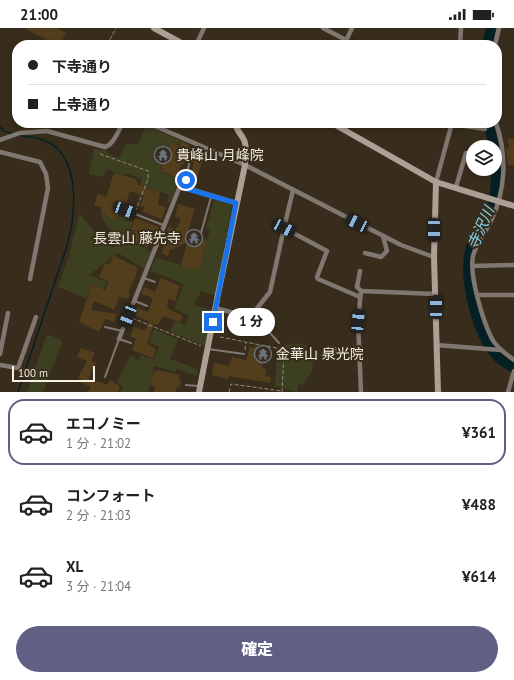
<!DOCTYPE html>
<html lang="ja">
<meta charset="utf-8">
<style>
body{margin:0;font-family:"PT Sans","Noto Sans JP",sans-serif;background:#f2f2f2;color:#202124;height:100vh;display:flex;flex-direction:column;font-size:15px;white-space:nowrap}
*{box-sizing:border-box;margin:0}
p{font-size:13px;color:#757577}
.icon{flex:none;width:22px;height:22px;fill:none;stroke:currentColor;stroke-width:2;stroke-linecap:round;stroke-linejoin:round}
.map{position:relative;height:364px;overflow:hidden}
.side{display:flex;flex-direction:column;background:#fff;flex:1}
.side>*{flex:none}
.top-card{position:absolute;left:12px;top:12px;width:490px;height:88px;border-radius:16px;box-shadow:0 2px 6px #0003;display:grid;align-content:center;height:88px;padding:0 16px;background:#fff}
.tools{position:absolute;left:466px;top:112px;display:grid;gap:8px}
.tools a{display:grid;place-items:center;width:36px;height:36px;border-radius:50%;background:#fff;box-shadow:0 2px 6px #0003;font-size:20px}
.scale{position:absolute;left:12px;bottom:10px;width:83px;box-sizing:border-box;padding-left:4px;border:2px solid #f6efe4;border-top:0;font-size:11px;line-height:14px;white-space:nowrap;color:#f6efe4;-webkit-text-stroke:3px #382d1c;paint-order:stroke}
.end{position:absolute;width:18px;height:18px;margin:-9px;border:5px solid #1a73e8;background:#fff;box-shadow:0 0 0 2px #fff}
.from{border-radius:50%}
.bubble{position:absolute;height:28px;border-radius:14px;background:#fff;box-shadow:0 2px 6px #0003;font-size:13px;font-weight:800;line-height:28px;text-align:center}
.car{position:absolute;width:12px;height:24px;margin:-12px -6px;border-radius:5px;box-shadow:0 0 3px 1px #0007;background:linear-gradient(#222 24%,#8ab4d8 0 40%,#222 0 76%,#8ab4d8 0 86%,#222 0)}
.top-card b{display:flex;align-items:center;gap:14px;height:38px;font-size:15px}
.top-card b+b{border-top:1px solid #e0e0e0}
.top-card i{width:10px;height:10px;background:#202124}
ul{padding:7px 0 0;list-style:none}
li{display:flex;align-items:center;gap:12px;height:66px;margin:0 8px 6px;padding:0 8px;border:2px solid transparent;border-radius:16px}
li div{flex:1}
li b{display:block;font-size:15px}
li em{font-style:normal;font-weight:800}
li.current{border-color:#606084}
li>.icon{width:36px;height:36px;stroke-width:1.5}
.button{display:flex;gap:8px;margin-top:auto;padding:8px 16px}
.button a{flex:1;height:46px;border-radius:24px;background:#606084;color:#fff;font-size:16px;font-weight:800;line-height:46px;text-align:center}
.status{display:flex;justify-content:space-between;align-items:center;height:28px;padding:0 20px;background:#fff;direction:ltr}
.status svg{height:11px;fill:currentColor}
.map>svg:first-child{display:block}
.green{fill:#3c3f20}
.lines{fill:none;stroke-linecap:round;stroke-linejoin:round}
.stream{stroke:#052025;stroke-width:1.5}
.river{stroke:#052025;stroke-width:10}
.building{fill:#523e1d}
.path{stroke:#938a7b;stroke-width:1;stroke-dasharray:4 2;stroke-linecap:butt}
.lane{stroke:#807771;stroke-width:2}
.street{stroke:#807771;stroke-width:4.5}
.secondary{stroke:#ae9f96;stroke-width:6}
.route{stroke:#1a73e8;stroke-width:5}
.labels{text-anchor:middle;stroke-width:4;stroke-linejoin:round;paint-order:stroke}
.poi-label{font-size:14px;fill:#f6efe4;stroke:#382d1c;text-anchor:start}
.water-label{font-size:15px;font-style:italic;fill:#7dd2e3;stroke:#382d1c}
</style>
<div class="status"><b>21:00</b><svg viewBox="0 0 49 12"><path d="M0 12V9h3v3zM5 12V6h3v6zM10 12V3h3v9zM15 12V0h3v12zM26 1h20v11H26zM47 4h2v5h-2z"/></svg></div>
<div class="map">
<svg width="514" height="364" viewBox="0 0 514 364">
<rect width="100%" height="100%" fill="#382d1c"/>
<g class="green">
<path d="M147,97l33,15 -2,5 -7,-3 -12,29 20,8 -9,24h-3l2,-8 -29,-10 2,-6 -17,-6 -2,3 -16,-7 -4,8 -14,-3 5,-25 13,1v3l12,5 7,-14h12z"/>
<path d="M214,172l18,5 -17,91 -14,-5 -7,14 18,5 -7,36 -35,-14 5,-11 10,4 4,-9 -15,-7 10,-25 -34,-13 6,-14 43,14 11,-41 -4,-1z"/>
<path d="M120,183l9,4 -3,6h7l-3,9 4,2 -4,10 21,9 -7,18 -26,-16 -29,22 18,7 -4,7 -11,-5 -6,14 -28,-11 11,-31 10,-41 1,-1 13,16 20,18 7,-4 -4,-2 3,-6 -6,-1 -12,-19 1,-2 14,6z"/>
<path d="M154,301l24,10 -8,20 28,10 -1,7 -20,-7 -2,3 -20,-6 -7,26h-27l2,-5 -6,-5 14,-27 8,5 2,-5 13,4 5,-12 -10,-5z"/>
<path d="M47,306l16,7 -20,51h-16z"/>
<path d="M294,315l12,2v5l8,2 -2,19 -9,14 -5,-1 -1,8 -22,-6 2,-33 3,-6z"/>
</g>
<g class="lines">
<g class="stream">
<path d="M0,99l4,4 9,3"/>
<path d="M18,364l49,-146c8,-29 15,-87 -19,-104 -8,-5 -20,-5 -30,-7"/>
</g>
<g class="river">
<path d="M487,17l4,-17"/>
<path d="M488,95c9,31 11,48 5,81 -3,15 -18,27 -22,43 -9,28 5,86 26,109 4,5 11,8 17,12"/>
</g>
</g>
<g class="building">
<path d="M24,0h32l10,5 -6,12h-3z"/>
<path d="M508,111h6v26h-6l-2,-16 3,-1z"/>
<path d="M181,113l8,4v2l17,5 -11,30 -6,-2 5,-17 -8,-3 -2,4 -3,1 -5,12 -16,-6 11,-29 8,4z"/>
<path d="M114,145l22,6 2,6 22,7 -2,13 8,2 -4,12 -19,-7 1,-5 -4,-1 4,-10 -14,-5 -4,12 -5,8h-1l-4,9 -14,-6 -1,-7 -7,-2 4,-11 8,3z"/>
<path d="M178,176l17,5 -8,25 17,2 -1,3 4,1 -8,31 -18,-5 6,-24 -14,7h-3l-2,7 -6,-2 6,-27 8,2v-2h2l3,-8 -6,-2z"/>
<path d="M135,190l24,9 -8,19 -3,-1 -1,3 -16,-7 4,-10 -4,-2z"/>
<path d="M114,228l23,11 -1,9 -8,16 2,1 -2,6 -9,-2 -5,13 -20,-9 -3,9 26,4 -3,8 -9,-3 -6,13 -20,-10 13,-38 13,6 4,-8 -10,-5 6,-14 4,2z"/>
<path d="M161,250l19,8 -5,15 -7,-2 -1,9 16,8 -3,6 -17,-6 -5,9 -4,-1 -7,19 9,6 -3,9 -21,-8 4,-12 -6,-1 4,-10 11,4 4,-10 -16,-6 3,-8 12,5 5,-14 -12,-4 3,-7 11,5z"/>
<path d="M255,318l10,2 -3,20 5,1 -2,7 6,1 -1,6 -41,-7 -1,3 -16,-4 2,-12 15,3 3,-9 14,3 4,-13 4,1z"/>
<path d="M81,320l14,5 -4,8 5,2 -8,16 7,4 2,-2 11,4 2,-5 10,6 -2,6h-30l3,-5 -9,-4 1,-3 -5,-2 9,-17 -10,-4z"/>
<path d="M157,342l23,5 -2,4 3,1 -1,8 -3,-1 -2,5h-21l1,-6 -5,-1 4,-13h2z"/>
</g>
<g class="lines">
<g class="path">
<path d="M107,17l9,-17"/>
<path d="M100,126l48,17v8l-12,31"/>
<path d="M132,290l69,28"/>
<path d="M220,309l56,11h6"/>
<path d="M281,319l3,5 -2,40"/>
<path d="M245,322l1,-7"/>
<path d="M229,364l2,-8 51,7"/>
</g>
<g class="lane">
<path d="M184,158l5,-22"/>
<path d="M125,182l38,15"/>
<path d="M201,205l10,-36"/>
<path d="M144,250l11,4"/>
<path d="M135,273l12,5"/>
<path d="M251,290l11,6 17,19"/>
<path d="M105,299l17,4"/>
<path d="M208,321l36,5"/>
<path d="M105,349l14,-38 12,4"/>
<path d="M186,357l12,1"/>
</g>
<g class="street">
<path d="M323,0l23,12"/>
<path d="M196,17l8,-17"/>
<path d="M344,17l8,-17"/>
<path d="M460,17l1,-17"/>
<path d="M495,17l4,-17"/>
<path d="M148,95l97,42 156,80 33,12"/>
<path d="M496,95c11,32 10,67 -5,98 -6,12 -15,22 -18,35 -4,20 10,65 19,83 5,9 14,15 22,21"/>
<path d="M452,96l33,5"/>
<path d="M0,112l20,-7 27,-2 58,16c9,-3 13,-16 18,-24"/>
<path d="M0,124l40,10 6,12 2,14 -18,91"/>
<path d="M436,154l16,-59"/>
<path d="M456,159l10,-34"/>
<path d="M284,200l9,-38"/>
<path d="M365,225l16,4 6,-6 -4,-15"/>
<path d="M473,238l41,-1"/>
<path d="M360,243l-3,16 4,4 -3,30 3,71"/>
<path d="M361,263l75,3"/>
<path d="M478,267h36"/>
<path d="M215,280l35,9 20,-25 14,-64 43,23 -10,26 1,2 42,18"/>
<path d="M119,311l61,-153 56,17"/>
<path d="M436,317l65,5"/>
<path d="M0,326l8,-41"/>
<path d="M323,327l4,-7 32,4"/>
<path d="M0,337l18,3 18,-51"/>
<path d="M508,364l6,-21"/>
</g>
<g class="secondary">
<path d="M154,0l31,17"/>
<path d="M332,95l104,59 78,24"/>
<path d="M436,154l-2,75 4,135"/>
<path d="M217,271l28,-134c-1,-8 3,-17 -1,-25 -3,-7 -9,-10 -8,-17"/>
<path d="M199,364l18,-92"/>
</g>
</g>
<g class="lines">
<path class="route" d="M186,152l-2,8 52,15 -23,119"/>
</g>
<defs>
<g id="temple-ring" transform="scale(0.9)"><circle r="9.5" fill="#382d1c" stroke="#6b7280" stroke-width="1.5"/><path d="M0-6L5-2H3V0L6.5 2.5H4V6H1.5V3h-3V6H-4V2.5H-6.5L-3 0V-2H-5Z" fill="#6b7280"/></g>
</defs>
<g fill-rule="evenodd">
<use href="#temple-ring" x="163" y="127"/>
<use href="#temple-ring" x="194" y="210"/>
<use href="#temple-ring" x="263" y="326"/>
</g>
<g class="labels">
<g class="poi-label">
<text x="176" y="132">貴峰山 月峰院</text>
<text x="181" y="215" text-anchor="end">長雲山 藤先寺</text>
<text x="276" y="331">金華山 泉光院</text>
</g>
<g class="water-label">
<text transform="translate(481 200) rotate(-66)" y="5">寺沢川</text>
</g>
</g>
</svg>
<div class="tools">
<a><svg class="icon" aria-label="layers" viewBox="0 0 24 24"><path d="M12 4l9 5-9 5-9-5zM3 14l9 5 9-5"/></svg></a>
</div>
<div class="scale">100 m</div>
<i class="end from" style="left:186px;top:152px"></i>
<i class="end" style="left:213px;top:294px"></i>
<div class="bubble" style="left:227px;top:280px;width:48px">1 分</div>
<i class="car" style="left:125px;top:182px;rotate:111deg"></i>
<i class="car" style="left:357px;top:195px;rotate:297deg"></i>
<i class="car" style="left:284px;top:200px;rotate:118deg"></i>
<i class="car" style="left:434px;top:202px;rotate:180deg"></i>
<i class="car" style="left:436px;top:279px;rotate:0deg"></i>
<i class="car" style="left:128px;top:288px;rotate:202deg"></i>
<i class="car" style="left:358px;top:293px;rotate:5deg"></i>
<div class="top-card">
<b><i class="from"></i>下寺通り</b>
<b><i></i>上寺通り</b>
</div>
</div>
<section class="side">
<ul>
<li class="current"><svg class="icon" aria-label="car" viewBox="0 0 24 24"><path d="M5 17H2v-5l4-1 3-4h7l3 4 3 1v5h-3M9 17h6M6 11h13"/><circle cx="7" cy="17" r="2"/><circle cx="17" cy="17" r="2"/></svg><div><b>エコノミー</b><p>1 分 · 21:02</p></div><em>¥361</em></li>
<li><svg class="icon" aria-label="car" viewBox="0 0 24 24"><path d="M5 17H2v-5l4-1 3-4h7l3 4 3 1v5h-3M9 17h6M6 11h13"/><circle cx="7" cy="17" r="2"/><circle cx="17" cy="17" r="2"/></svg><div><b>コンフォート</b><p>2 分 · 21:03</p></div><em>¥488</em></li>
<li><svg class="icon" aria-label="car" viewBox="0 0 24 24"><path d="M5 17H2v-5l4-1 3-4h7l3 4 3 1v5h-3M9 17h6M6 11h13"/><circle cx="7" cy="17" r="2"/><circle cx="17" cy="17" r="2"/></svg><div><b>XL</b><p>3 分 · 21:04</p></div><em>¥614</em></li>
</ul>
<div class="button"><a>確定</a></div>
</section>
